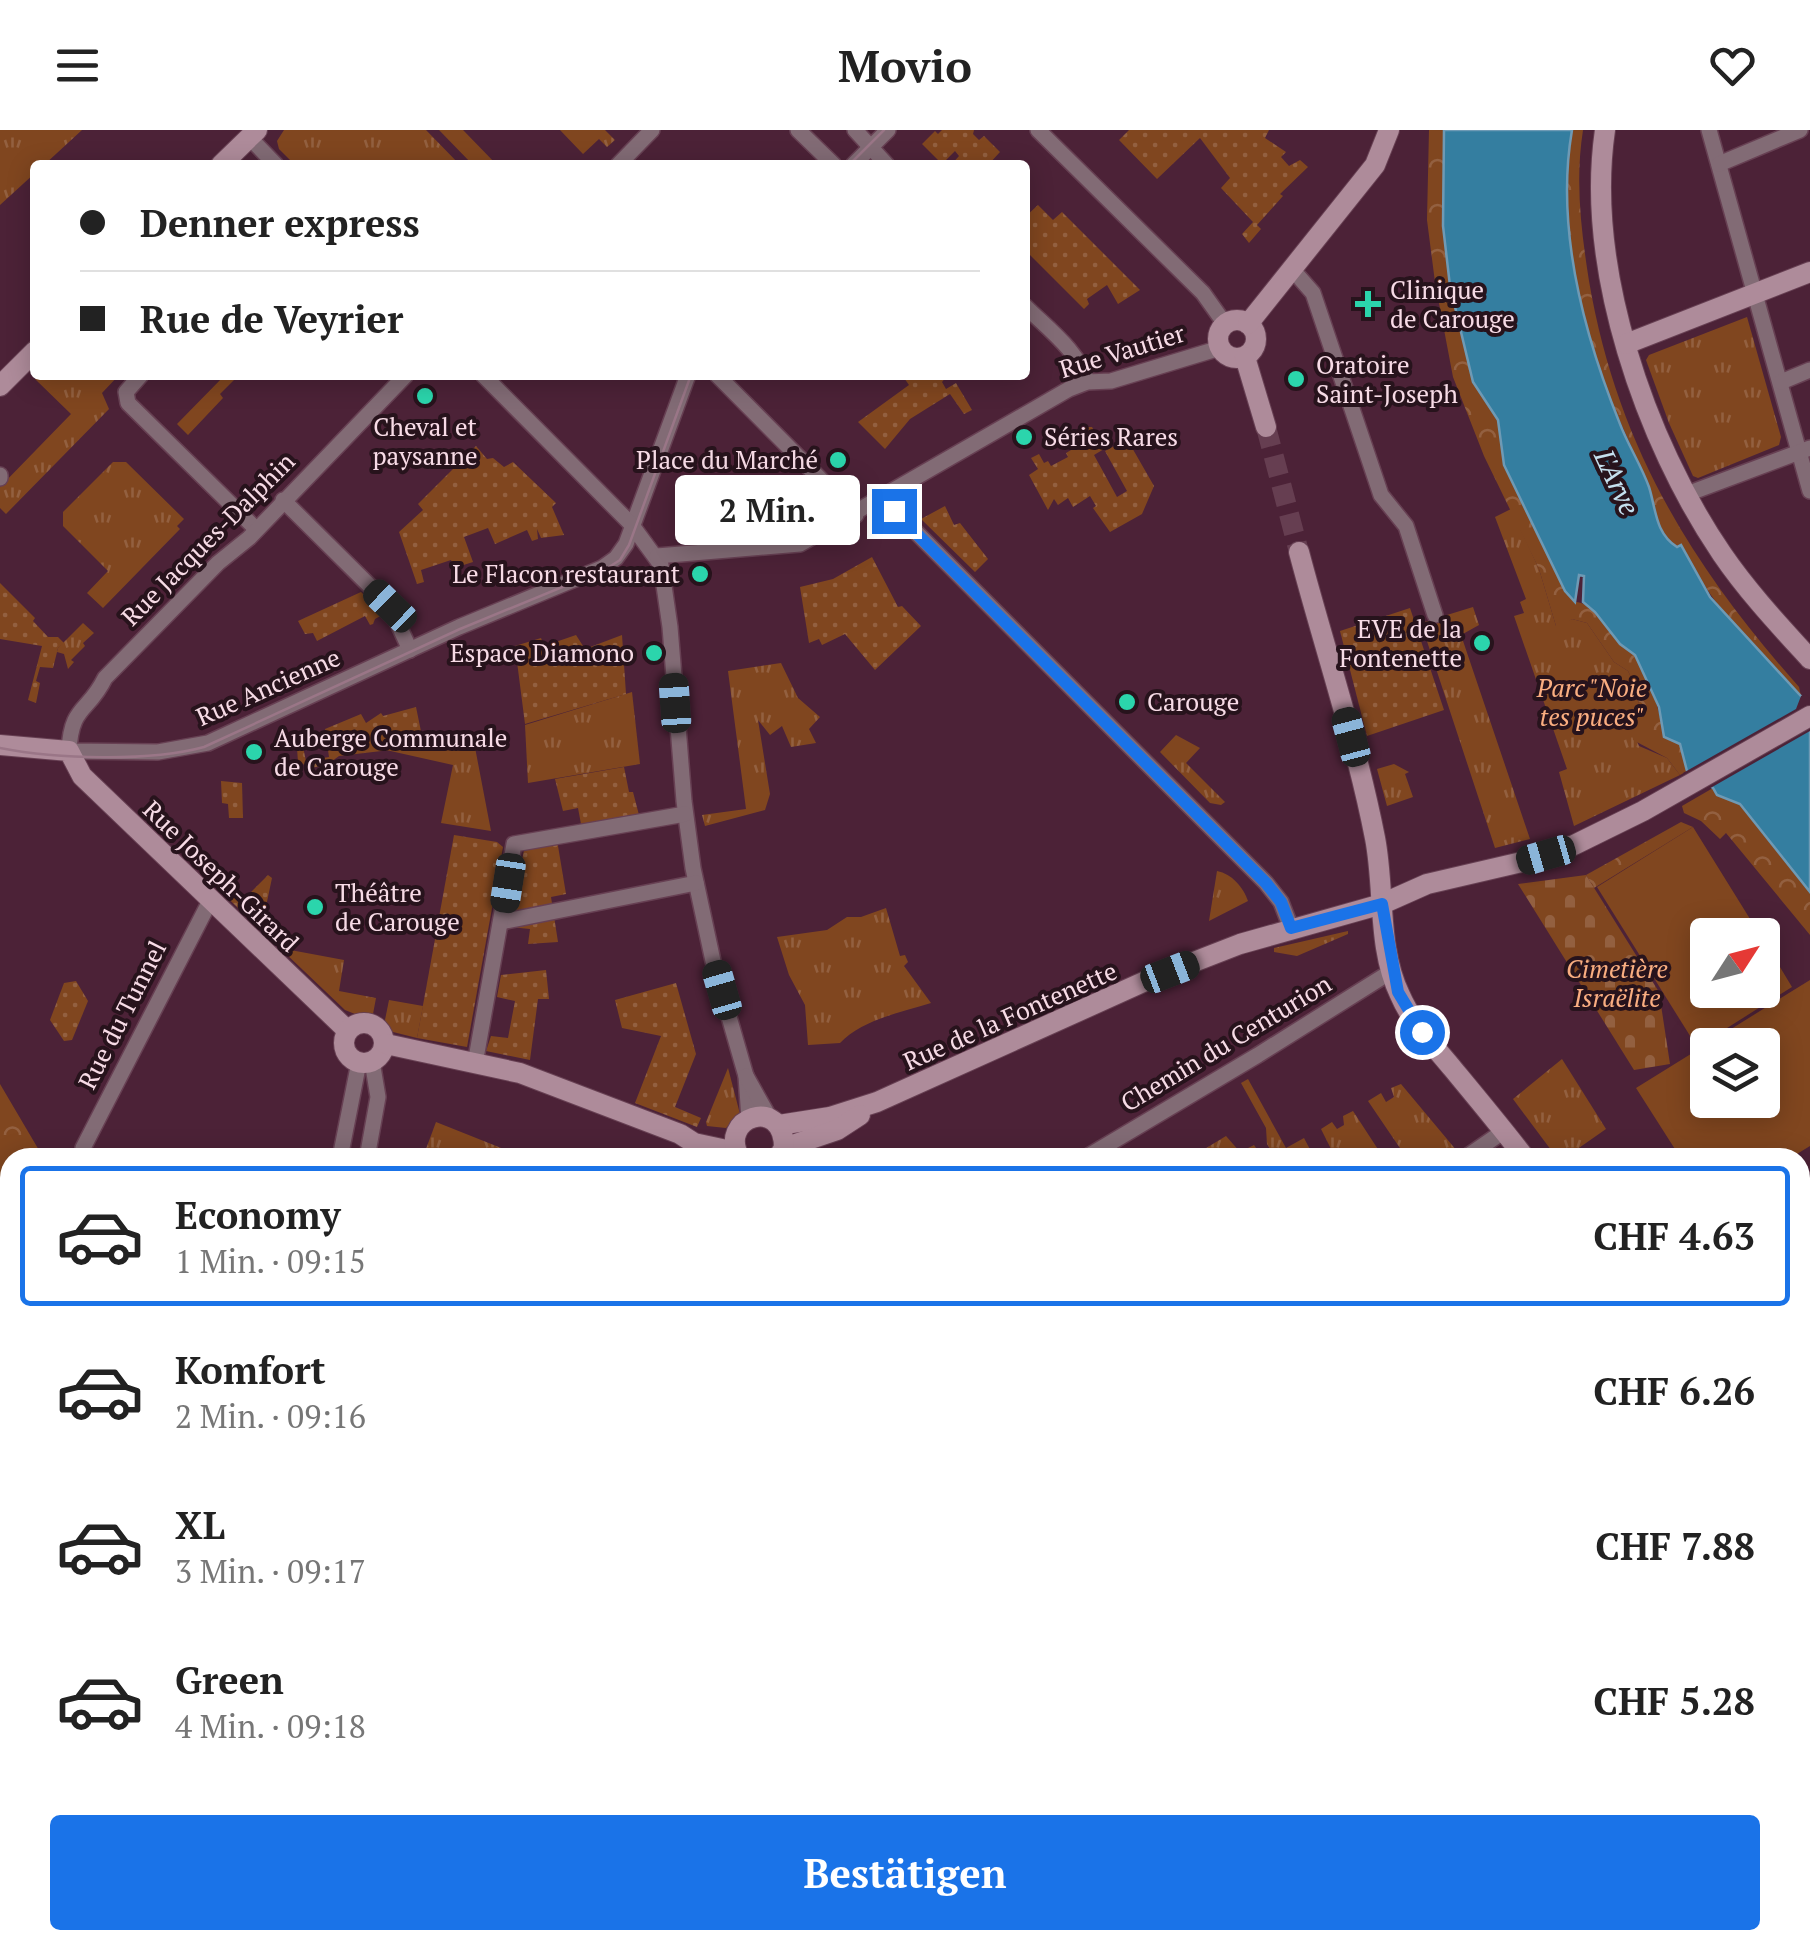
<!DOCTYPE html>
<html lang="de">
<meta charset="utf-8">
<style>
body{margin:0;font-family:"PT Serif",serif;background:#f2f2f2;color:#222;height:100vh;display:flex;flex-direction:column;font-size:38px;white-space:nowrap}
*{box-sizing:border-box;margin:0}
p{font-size:32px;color:#767676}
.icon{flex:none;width:55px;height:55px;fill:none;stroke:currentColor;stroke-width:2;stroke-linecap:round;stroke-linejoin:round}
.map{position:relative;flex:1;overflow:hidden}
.side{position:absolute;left:0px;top:1018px;width:1810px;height:802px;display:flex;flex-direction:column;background:#fff;border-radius:30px 30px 0 0;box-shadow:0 5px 25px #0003}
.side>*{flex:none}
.banner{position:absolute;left:30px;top:30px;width:1000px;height:220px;border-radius:10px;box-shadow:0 5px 25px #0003;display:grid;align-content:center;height:220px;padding:0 50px;background:#fff}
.needle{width:65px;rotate:54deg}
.controls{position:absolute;left:1690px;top:788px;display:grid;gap:20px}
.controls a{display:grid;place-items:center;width:90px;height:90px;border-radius:10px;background:#fff;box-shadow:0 5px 25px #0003;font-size:50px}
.end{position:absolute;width:45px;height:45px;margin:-22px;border:12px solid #1a73e8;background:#fff;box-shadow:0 0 0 5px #fff}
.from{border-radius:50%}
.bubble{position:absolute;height:70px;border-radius:10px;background:#fff;box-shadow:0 5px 25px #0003;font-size:32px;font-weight:800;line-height:70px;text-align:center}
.car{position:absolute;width:30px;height:60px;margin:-30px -15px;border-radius:12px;box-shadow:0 0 8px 2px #0007;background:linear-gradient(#222 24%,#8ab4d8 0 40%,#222 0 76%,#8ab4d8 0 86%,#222 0)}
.banner b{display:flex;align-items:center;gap:35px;height:95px;font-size:38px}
.banner b+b{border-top:2px solid #e0e0e0}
.banner i{width:25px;height:25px;background:#222}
ul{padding:18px 0 0;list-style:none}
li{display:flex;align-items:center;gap:30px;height:140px;margin:0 20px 15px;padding:0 30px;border:5px solid transparent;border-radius:10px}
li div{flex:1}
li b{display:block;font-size:38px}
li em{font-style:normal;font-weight:800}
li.active{border-color:#1a73e8}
li>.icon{width:90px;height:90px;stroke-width:1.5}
.action{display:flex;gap:20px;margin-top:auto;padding:20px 50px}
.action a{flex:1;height:115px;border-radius:10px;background:#1a73e8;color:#fff;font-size:40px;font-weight:800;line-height:115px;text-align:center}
header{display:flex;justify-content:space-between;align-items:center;height:130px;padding:0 50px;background:#fff;font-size:45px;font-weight:800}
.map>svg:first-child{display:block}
.grass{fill:url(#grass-tufts)}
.forest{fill:url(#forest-crowns)}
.cemetery{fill:url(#cemetery-stones)}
.garden{fill:url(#garden-dots)}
.pitch{fill:#80461f;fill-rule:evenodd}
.water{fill:#347ea0;stroke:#6e9ab5;stroke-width:2.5}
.pier{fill:#4c2237}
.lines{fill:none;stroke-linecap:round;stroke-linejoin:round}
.secondary-tunnel{stroke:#663e51;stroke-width:20;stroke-dasharray:20 10;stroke-linecap:butt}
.primary-tunnel{stroke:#663e51;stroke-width:25;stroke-dasharray:25 12;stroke-linecap:butt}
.street-casing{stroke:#674053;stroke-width:18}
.secondary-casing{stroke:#674053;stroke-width:22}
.primary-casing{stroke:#674053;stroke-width:28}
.street{stroke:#826b75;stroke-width:15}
.secondary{stroke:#ae8b9a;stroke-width:20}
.primary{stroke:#d0a3b6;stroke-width:25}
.tram{stroke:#9a7687;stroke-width:2.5}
.route{stroke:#1a73e8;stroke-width:12}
.poi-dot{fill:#2bd5ac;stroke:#27131c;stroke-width:4}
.labels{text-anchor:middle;stroke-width:8;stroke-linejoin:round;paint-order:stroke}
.poi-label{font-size:25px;fill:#f7dbe6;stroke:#27131c;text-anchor:start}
.street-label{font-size:25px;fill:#f7dbe6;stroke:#27131c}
.park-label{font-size:25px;font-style:italic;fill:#faae81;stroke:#27131c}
.water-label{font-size:28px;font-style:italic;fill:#c5e0ef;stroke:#27131c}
</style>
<header><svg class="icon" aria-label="menu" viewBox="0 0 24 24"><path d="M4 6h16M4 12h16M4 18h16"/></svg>Movio<svg class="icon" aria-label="heart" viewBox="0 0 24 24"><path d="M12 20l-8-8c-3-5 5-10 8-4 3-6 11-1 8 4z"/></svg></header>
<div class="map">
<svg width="1810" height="1819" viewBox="0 0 1810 1819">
<defs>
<pattern id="grass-tufts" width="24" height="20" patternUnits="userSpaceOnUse" patternTransform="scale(2.5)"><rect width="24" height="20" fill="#80461f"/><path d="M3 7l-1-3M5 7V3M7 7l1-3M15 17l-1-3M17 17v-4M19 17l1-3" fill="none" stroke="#936040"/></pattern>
<pattern id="forest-crowns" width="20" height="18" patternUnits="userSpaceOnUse" patternTransform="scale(2.5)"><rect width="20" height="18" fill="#80461f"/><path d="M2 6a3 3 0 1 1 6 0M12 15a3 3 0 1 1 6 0" fill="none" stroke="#936040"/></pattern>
<pattern id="cemetery-stones" width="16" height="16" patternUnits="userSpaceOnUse" patternTransform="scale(2.5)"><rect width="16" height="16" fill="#80461f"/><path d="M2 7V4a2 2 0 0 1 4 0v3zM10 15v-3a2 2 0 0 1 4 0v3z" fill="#936040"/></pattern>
<pattern id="garden-dots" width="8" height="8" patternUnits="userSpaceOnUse" patternTransform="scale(2.5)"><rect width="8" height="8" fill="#80461f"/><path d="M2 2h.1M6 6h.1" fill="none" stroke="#936040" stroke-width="1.8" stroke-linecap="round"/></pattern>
</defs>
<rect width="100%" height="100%" fill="#4c2237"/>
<g class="grass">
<path d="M0,0h82l-38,35h-9v8l-35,32z"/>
<path d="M284,0h142l34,35h-102l-4,-4 -4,4h-55l-16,-16 -2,-8z"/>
<path d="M439,0h24l34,35h-24z"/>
<path d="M560,0h45l10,10 -8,7 -8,-8 -16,15z"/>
<path d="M1747,187l34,120 -2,8 -81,33 -5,-2 -24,-53 -23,-63 3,-5z"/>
<path d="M39,245h80l-17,18 7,16 -103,105 -6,-6v-21l71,-73 -36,-35z"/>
<path d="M225,245h14l-19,19 3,4 -35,37 -11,-11z"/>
<path d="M113,332h13l58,57 -7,7 3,3 -77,79 -16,-15 21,-22 -45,-45v-14z"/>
<path d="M1511,379l28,60 17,57 16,-7 15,4 27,39 14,9 7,14 4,19 -8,23 8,19 28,12 13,17 -106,51 -15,-54 8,-3 -53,-153 10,-3 -4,-11 6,-3 -31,-82z"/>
<path d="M1473,477l6,18 -18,10 69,204 -35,9 -74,-225z"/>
<path d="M83,493l11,10 -11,10 2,3 -14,14 3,2 -6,7 -4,-15 -7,-2 1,-4z"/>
<path d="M781,533l17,35 22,19 -11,12 7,14 -25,4 -9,-21 -12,9 -12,-15 12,74 -5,16 -60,16 -3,-11 44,-6 -18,-138z"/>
<path d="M632,562l8,72 -112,19 -3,-58z"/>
<path d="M1176,605l24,13 -14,15 39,39 -4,3 -11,-2 -50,-51z"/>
<path d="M473,607l18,94 -50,-8 12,-58 -67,-15z"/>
<path d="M1394,634l15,8 -4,2 8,23 -26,9 -10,-37z"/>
<path d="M1217,741c15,3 26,16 31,30l-39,20z"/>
<path d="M886,778l14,48 5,-1 3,7 -4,4 27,37c-30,9 -69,17 -91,40l-32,2 -3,-40 -16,-30 -12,-38 50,-7 20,-13h14z"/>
<path d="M1348,801v3l-51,22 -23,-4v-4z"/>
<path d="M285,819l59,11 -5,31 37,7 -3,16h-18l-10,-4 -62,-59z"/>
<path d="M389,870l34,6 -6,32 -28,-7 -4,-11z"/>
<path d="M1562,929l44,70 -40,28 -9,1 -44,-59z"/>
<path d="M728,938l12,46 -14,14 -19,-2 -1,-4z"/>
<path d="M1248,949l38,69 18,-10 10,19h-39l-8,-13 -1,-16 -25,-45z"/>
<path d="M1401,954l56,67 -11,6h-40l-38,-56 13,-8 5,9 8,-5 -3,-9z"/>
<path d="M1353,981l30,46h-48l-14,-28 11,-7 5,7 7,-4 -1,-9z"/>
<path d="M436,992l88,35h-101z"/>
<path d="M1226,1006l14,16 14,-7 6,9 -10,4 -57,-2z"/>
<path d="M1810,1594v147l-10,2v-147z"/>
<path d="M10,1772v38h89l-1,9h-98v-34z"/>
<path d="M1667,1810h76l-3,9h-109v-3z"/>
</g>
<g class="forest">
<path d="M1429,0h15l-1,96 7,60 23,96 25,38 6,45 61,125 10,12c17,1 25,17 35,30 7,9 16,14 23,22 17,18 27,59 31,83l16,6 7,28 -7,4 -13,-17 -34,-18 -2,-13 8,-23 -4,-19 -7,-14 -14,-9 -27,-39 -15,-4 -13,9 -3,-2 -17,-57 -55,-113 -31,-79 -18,-95 -8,-62z"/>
<path d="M1572,0h11c-8,51 -2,100 6,151 28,164 102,284 210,406l2,9c-35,-39 -78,-76 -103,-122 -8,-15 -27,-25 -35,-39 -9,-15 -9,-34 -15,-50 -20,-50 -47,-98 -60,-150 -16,-61 -27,-143 -16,-205z"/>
<path d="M1713,658l4,7 23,9 70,88v43l-84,-102 -6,6 -19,-18 -17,-8 -2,-7z"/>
<path d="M1681,692l12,5 -99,61 -8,-13z"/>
<path d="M0,954l43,73 -33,1v43l-10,-20z"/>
<path d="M1155,1810h174l4,9h-174z"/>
</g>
<path class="cemetery" d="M1586,745l73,117 11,72 -36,6 -116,-186z"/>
<g class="garden">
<path d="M942,0h32l-1,4 6,6 5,-4 16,16 -12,13h-37l8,-9 -4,-5 -13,13 -20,-20 13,-13 3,3z"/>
<path d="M1129,0h140l-4,8 21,14 -5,5 8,9 11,-6 8,7 -28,27 3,2 -26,29 4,4 -12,14 -7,-9 11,-12 -32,-34 9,-10 -30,-40 -43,41 -38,-39z"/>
<path d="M1038,75l15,15 9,-8 78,78 -22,14 -11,-19 -20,14 2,5 -5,5 -59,-59v-33z"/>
<path d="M902,245h46l-6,7 4,7 10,-6 16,27 -8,4 -14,-20 -40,25 -25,30 -27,-27 51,-37z"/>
<path d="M1087,297h5l12,22 -10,6 23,42 10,-6 -22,-40 22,-12 27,47 -12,28 -32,18 -17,-24 3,-2 -6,-10 -17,11 -5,-9 -10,7 -4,-6 -6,11 -19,-35 9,-6 -7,-11 8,-4 5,9 4,-2 3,5 17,-9 -2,-4 10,-6 -5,-8z"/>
<path d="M476,316l11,13 6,-1 11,9 9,-5 43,41 -4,4 12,28 -23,3 -4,-9 1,10 -6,2 -5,-11 -32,14 -7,-16 -24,9 9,25 -19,6 -3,-8 -30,10 3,12 -7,2 -18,-52 24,-22 -5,-6z"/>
<path d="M945,376l9,19 6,-2 28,36 -13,13 -54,-53z"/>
<path d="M872,427l26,50 4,-1 19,20 -46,44 -30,-36 -23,11 -3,-6 -10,4 -9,-56 33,-8z"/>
<path d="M0,453l35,35 -2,3 15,16h10l6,6 -6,5 -5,20 -13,-1 -4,14 4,2 -4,20 -8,-3 14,-54 -42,-7z"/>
<path d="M361,462l23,22 -9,5 -2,5 -3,1 -5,-9 -48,25 -4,-8 -8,1 -7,-13z"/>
<path d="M1410,478l34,102 -77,26 -27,-105z"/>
<path d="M576,505l9,14 37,-14 4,59 -101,30 -10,-78 26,-8 3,8z"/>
<path d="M416,577l8,39 -85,10 -11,8 -16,4 -14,-6 -1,-14 6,-1 3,14 23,-4 -4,-28 36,-15 5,9 15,-10 2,3z"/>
<path d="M624,637l5,25h4l6,23 -58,9 -3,-16 -15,3 -8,-32z"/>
<path d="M221,651l21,2 1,35h-14l-1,-14 -6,-1z"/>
<path d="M454,705l43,7 6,5 -36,200 -50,-9z"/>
<path d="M557,710l9,54 -15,3 7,45 -30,2 2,-15 -20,-2 13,-72 2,-9z"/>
<path d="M218,740l28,27 22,-22 4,3 -11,52 -52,-50z"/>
<path d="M546,840l3,29h-11l-8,61 -44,-9 5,-15 17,2 7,-37 -18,-4 4,-22z"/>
<path d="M76,851l12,20 -16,39 -8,1 -14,-21 14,-37z"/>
<path d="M676,853l20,71 -21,53 26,11 -4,9 -62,-24 26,-67 -39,-8 -7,-28z"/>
<path d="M0,1051l10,20v180l-10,6z"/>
</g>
<g class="pitch">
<path d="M1693,697l67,108h-52v55h54l1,-51 29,48 -95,60 -100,-160z"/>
<path d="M1810,850v166l-18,11h-112l-44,-69zM1708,915h54v55h-54z"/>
<path d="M1810,1047v136l-10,-16v-114z"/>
<path d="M1810,1325v197l-10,2v-198z"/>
<path d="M1810,1741v78h-19l-2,-9h11v-67z"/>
<path d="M675,1810h440l-23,9h-418z"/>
</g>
<path class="water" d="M1444,0h128c-17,98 12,205 48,294 8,21 21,41 29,63 7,22 6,46 28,60l4,-2 29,52 100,109v186l-70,-88 -23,-9 -4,-7 -26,-17 -7,-27 -16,-7 -5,-30 -24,-52 -15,-11 -25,-32 -12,-10 1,-26 -5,-1 -4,27 -10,-11 -61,-126 -6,-45 -25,-38 -23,-96 -7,-60z"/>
<path class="pier" d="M1806,564l4,5v32l-103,59 -24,-17 113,-64 5,-13z"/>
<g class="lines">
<path class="secondary-tunnel" d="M1266,297l33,125"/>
<path class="primary-tunnel" d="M0,1057l10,2"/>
<g class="street-casing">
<g id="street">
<path d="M798,0l36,35"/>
<path d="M855,0l32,35"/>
<path d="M1038,0l165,163 22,31"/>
<path d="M1709,0l101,361"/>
<path d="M249,7l27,28"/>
<path d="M1719,34l81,-34"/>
<path d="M618,35l34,-35"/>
<path d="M853,35l35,-35"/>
<path d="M1292,139l21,24 68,202 25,31 29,89"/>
<path d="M1025,176c21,21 55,46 62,76"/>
<path d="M141,245l-15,17 2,11 127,125"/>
<path d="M406,245l-157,163 -31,25 -113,115c-17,35 -34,27 -36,73l89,1 50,-9 251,-116 143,-59 14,-10 10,-14 62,-169"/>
<path d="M483,245l148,149 30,41 9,62 14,174 9,67 20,93 33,115 3,43"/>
<path d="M717,245l139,140"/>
<path d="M1781,252l29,-12"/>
<path d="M0,345v3"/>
<path d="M1687,364l123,-46"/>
<path d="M883,369l383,384 15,19 10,26"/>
<path d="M283,370l107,106 20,44"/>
<path d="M657,426l143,-12 269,-155 18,-7 24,-1 109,-33"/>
<path d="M501,792l195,-39"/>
<path d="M475,934l39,-220 171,-30"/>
<path d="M746,946l23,41"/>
<path d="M85,1023l-2,-5 127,-247"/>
<path d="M340,1028l19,-96"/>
<path d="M367,1028l11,-61 -6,-36"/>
<path d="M1085,1028l173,-103 134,-84"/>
<path d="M1465,1028l39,-27"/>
<path d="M0,1553l10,3"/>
<path d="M0,1761l10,1"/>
<path d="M243,1810l28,9"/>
<path d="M659,1819v-9"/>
</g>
</g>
<g class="secondary-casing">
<g id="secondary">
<path d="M1605,0c-20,137 40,311 117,424 26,38 57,71 88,105"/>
<path d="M221,35l36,-35"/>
<circle cx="1237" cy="209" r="19"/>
<path d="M1248,194l127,-159 14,-35"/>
<path d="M1626,214l184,-72"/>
<path d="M1245,227l21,70"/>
<path d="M0,256l35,-35"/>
<path d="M1299,422c25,95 57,189 76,286 10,51 2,110 25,157 12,28 34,51 53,74 24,29 49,59 72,89"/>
<path d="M0,615l69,6 13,25 265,254"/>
<circle cx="364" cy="913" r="20"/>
<path d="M386,914l134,29 160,61 14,9 42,9"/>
<path d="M779,995l51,-8 47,-15 273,-123 90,-35 142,-40 45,-20 99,-23 48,-16 69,-34 167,-95"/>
<path d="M784,1018l53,-18 23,-15"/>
<path d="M740,1028c-24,-40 44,-64 44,-10l-6,10"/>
<path d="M1769,1810l2,9"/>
<path d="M1752,1819l3,-9"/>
</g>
</g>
<g class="primary-casing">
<path id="primary" d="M1491,1810l4,9"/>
</g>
<use href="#street" class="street"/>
<use href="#secondary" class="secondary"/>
<use href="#primary" class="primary"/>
<g class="tram">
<path d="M849,35l35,-35"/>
<path d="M0,618c56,11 149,14 204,-1l256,-118 146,-60 14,-9 9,-15 62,-170"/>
</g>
</g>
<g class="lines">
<path class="route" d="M894,381l372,372 15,19 10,26 91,-24 16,88 24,40"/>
</g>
<g class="poi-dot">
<path d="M1363 159h10v10h10v10h-10v10h-10v-10h-10v-10h10z"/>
<circle cx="1296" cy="249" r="10"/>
<circle cx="425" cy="266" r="10"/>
<circle cx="1024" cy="307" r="10"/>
<circle cx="838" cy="330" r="10"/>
<circle cx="700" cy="444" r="10"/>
<circle cx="1482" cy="513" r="10"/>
<circle cx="654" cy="523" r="10"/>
<circle cx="1127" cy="572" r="10"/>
<circle cx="254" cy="622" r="10"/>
<circle cx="315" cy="777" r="10"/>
</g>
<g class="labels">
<g class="poi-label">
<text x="1390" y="169">Clinique<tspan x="1390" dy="29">de Carouge</tspan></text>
<text x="1316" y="244">Oratoire<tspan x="1316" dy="29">Saint-Joseph</tspan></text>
<text x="425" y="306" text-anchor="middle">Cheval et<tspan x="425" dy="29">paysanne</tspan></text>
<text x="1044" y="316">Séries Rares</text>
<text x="818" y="339" text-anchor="end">Place du Marché</text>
<text x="680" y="453" text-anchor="end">Le Flacon restaurant</text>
<text x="1462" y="508" text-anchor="end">EVE de la<tspan x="1462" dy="29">Fontenette</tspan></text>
<text x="634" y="532" text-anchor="end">Espace Diamono</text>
<text x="1147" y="581">Carouge</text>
<text x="274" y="617">Auberge Communale<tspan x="274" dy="29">de Carouge</tspan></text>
<text x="335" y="772">Théâtre<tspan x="335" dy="29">de Carouge</tspan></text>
</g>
<g class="street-label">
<text transform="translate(1122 221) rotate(-17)" y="9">Rue Vautier</text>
<text transform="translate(208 409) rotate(-45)" y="9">Rue Jacques-Dalphin</text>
<text transform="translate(268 557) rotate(-24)" y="9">Rue Ancienne</text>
<text transform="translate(221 746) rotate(44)" y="9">Rue Joseph-Girard</text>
<text transform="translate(122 885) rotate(-63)" y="9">Rue du Tunnel</text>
<text transform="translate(1010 886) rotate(-24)" y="9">Rue de la Fontenette</text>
<text transform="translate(1226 913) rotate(-31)" y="9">Chemin du Centurion</text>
</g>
<g class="park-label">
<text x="1592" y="567">Parc "Noie<tspan x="1592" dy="29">tes puces"</tspan></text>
<text x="1617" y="848">Cimetière<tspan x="1617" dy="29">Israëlite</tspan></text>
</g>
<g class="water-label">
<text transform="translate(1617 352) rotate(65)" y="10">L'Arve</text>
</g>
</g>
</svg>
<div class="controls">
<a><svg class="needle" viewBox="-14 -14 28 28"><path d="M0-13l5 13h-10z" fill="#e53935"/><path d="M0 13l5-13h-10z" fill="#767676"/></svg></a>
<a><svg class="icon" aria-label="layers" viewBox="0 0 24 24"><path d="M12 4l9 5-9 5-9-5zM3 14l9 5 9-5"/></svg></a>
</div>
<i class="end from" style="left:1422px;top:902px"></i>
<i class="end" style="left:894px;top:381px"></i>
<div class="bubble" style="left:675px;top:345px;width:185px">2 Min.</div>
<i class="car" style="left:390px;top:476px;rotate:314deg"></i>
<i class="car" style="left:675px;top:573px;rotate:356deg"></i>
<i class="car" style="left:1351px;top:607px;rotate:345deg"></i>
<i class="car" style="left:1546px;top:725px;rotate:254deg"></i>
<i class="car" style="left:508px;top:753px;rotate:189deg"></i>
<i class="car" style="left:1170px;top:842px;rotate:69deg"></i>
<i class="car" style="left:722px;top:860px;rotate:344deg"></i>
<div class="banner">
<b><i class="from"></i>Denner express</b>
<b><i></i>Rue de Veyrier</b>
</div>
<section class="side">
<ul>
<li class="active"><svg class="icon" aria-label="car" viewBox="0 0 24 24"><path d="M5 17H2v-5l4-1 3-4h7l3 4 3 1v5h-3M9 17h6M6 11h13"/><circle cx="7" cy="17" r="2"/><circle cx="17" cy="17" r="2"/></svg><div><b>Economy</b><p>1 Min. · 09:15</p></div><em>CHF 4.63</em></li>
<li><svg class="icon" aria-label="car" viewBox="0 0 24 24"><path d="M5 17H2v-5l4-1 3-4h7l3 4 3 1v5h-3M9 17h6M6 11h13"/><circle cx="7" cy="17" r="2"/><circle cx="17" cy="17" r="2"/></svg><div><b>Komfort</b><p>2 Min. · 09:16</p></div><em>CHF 6.26</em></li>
<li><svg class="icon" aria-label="car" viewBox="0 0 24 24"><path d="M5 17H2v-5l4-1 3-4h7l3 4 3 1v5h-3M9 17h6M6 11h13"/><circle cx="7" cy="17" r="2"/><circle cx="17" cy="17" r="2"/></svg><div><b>XL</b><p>3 Min. · 09:17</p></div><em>CHF 7.88</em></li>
<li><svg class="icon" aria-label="car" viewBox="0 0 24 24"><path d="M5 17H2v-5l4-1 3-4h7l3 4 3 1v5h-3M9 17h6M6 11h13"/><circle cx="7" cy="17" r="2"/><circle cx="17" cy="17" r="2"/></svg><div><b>Green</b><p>4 Min. · 09:18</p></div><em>CHF 5.28</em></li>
</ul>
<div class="action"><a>Bestätigen</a></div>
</section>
</div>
